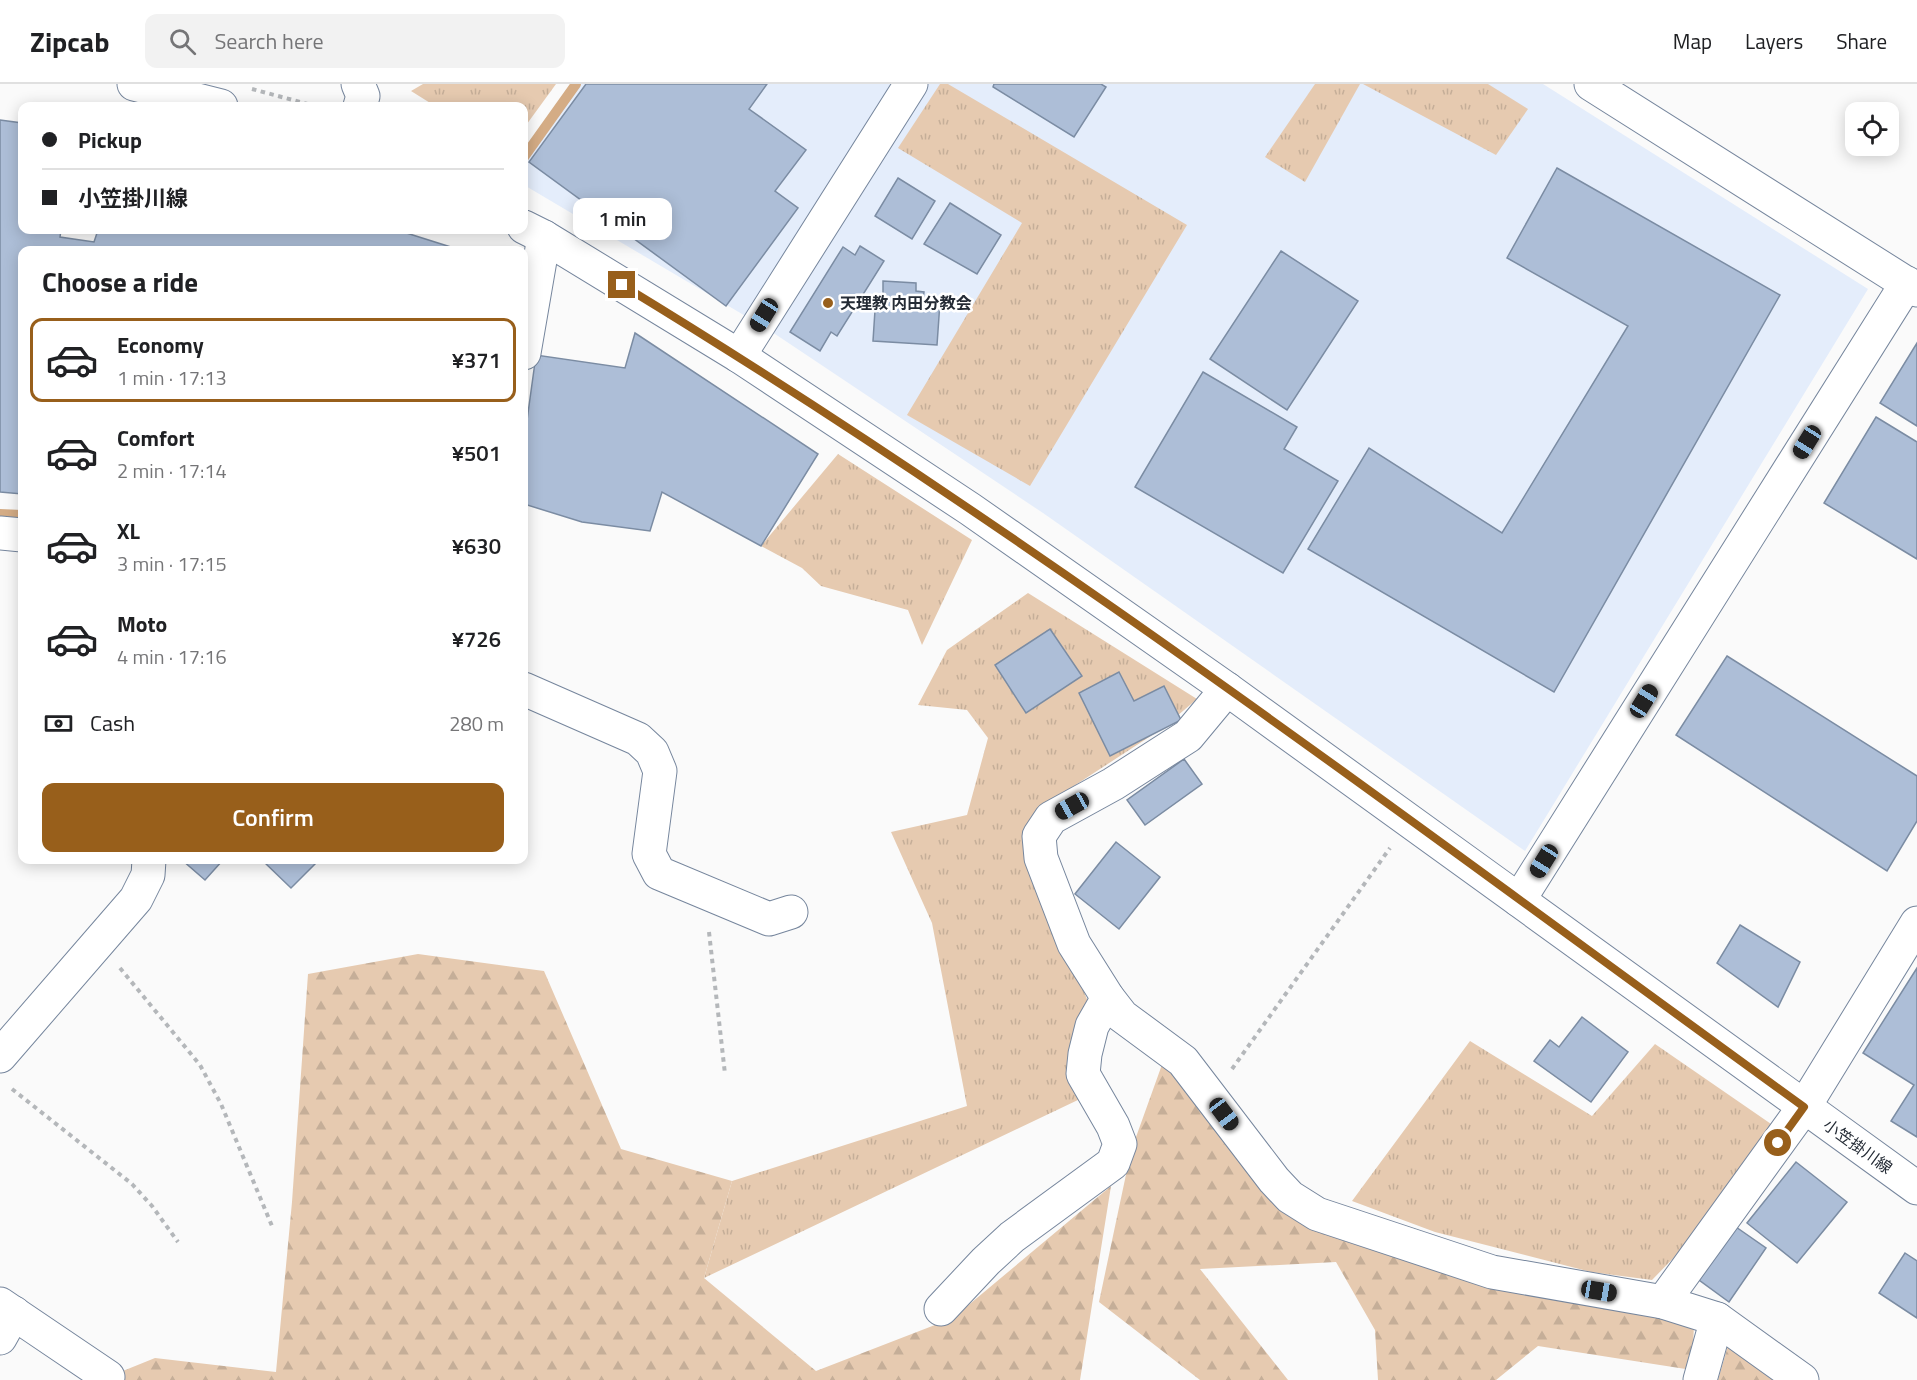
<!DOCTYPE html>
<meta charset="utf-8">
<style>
body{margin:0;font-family:"Titillium Web","Noto Sans JP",sans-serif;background:#f2f2f2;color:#202124;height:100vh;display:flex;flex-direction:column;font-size:22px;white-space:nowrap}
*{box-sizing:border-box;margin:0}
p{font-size:20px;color:#757577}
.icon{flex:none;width:33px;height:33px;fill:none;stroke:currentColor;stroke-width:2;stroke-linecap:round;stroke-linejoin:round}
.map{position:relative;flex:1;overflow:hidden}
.side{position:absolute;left:18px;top:162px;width:510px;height:618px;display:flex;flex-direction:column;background:#fff;border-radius:12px;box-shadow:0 3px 15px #0003}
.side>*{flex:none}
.guide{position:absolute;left:18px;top:18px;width:510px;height:132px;border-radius:12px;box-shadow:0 3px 15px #0003;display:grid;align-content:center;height:132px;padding:0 24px;background:#fff}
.buttons{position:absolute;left:1845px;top:18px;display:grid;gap:12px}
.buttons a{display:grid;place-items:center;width:54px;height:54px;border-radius:12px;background:#fff;box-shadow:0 3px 15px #0003;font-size:30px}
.end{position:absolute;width:27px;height:27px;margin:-14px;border:8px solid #985f1b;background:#fff;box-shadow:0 0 0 3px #fff}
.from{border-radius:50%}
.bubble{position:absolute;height:42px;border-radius:12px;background:#fff;box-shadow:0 3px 15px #0003;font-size:20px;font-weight:600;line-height:42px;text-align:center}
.car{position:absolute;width:18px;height:36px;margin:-18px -9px;border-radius:8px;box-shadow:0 0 4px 2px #0007;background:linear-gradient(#222 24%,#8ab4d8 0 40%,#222 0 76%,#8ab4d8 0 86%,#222 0)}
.guide b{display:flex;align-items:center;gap:21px;height:57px;font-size:22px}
.guide b+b{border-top:2px solid #e0e0e0}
.guide i{width:15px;height:15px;background:#202124}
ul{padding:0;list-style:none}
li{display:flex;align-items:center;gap:18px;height:84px;margin:0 12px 9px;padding:0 12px;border:3px solid transparent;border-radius:12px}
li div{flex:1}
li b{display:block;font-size:22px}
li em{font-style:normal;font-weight:600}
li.current{border-color:#985f1b}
li>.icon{width:54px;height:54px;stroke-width:1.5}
h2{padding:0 24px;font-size:27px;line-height:72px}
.pay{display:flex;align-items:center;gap:15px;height:66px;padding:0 24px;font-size:22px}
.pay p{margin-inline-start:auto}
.cta{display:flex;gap:12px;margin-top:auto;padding:12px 24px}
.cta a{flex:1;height:69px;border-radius:12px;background:#985f1b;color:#fff;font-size:24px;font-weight:600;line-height:69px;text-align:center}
header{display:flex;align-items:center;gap:36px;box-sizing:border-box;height:84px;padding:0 30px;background:#fff;border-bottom:2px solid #e0e0e0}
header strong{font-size:28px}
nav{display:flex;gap:33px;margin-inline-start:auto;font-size:21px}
.search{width:420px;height:54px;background:#f2f2f2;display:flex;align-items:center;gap:15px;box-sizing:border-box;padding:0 21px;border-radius:12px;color:#757577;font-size:22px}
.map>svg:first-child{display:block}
.built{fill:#e4edfb}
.grass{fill:url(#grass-tufts)}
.forest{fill:url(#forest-firs)}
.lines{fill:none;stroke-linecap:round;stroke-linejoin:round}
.stream{stroke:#d4ac85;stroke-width:10}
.building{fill:#adbed7;stroke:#7b8ca3;stroke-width:1.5}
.minor-casing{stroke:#76869d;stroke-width:35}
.major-casing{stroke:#76869d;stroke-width:35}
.path{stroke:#b4b7ba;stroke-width:4;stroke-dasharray:4.5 4.5;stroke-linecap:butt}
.minor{stroke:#fff;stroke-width:33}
.major{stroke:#fff;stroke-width:33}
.route{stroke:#985f1b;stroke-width:8}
.poi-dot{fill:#985f1b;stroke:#fff;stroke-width:2}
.labels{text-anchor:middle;stroke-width:5;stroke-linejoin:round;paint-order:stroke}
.poi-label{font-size:16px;font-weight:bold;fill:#242b35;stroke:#fff;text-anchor:start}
.street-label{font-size:16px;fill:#242b35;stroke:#fff}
</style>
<header>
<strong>Zipcab</strong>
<div class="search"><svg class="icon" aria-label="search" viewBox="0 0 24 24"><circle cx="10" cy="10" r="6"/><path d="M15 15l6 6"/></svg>Search here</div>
<nav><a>Map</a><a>Layers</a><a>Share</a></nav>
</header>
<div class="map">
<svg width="1917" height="1296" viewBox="0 0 1917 1296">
<defs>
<pattern id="grass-tufts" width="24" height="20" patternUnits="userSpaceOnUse" patternTransform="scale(1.5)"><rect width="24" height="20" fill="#e6cab0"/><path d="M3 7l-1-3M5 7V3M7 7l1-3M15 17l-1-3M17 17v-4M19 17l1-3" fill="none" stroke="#c5ae98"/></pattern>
<pattern id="forest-firs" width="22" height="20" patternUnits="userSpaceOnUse" patternTransform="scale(1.5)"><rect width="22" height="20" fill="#e6cab0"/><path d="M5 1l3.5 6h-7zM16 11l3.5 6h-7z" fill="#c5ae98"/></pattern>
</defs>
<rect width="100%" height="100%" fill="#fafafa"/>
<path class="built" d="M575,0h968l325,205 -343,562 -482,-338 -274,-183 -245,-145v-23z"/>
<g class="grass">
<path d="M423,0h133l-32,44v-22h-89l-24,-15z"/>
<path d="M940,0h8l239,141 -157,261 -123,-71 115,-192 -124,-75z"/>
<path d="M1315,0h45l-55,98 -40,-25z"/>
<path d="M1363,0h125l40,25 -32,46z"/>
<path d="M838,370l134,86 -50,105 -14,-35 -87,-24 -19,-18 -41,-22z"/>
<path d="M1028,509l169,106 -34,29 -123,80 -16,40 65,156 -9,95 -376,179 28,-97 235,-75 -35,-183 -41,-91 76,-17 21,-77 -21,-28 -49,-5 29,-55z"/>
<path d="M1470,957l122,75 63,-72 119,82 -81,112 -41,42 -61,-8 -156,-40 -83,-31z"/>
</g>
<g class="forest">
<path d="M418,870l126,17 77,178 111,32 -28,97 112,93 137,-53 158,-132 -31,194h-973l1,-3 47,-19 121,14 16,-170 16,-228z"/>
<path d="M1164,975l129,156 401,109 -2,46 -154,-24 -42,34h-118l-3,-50 -39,-68 -136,7 88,111h-88l-101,-78 32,-151z"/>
<path d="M1729,1258l57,38h-68z"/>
</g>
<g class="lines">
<g class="stream">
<path d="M524,73l52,-73"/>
<path d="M0,430l22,1"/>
</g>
</g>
<g class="building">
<path d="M586,0h181l-18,25 57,41 -31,41 23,17 -72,98 -197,-144z"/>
<path d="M994,0h107l5,3 -32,50 -81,-50z"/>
<path d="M0,36l22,3v107h39l-1,7 34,5 4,-12h299l60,19 -2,1h-433v244l-22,-2z"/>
<path d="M1557,84l223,127 -226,397 -246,-143 61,-101 133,85 126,-207 -121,-68z"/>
<path d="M898,94l37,23 -23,38 -37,-23z"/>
<path d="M950,119l51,32 -24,39 -53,-30z"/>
<path d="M860,162l24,15 -47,75 -6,-4 -11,19 -30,-19 53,-85 12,8z"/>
<path d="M1281,167l77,50 -71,109 -77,-51z"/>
<path d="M883,197l33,2v8l8,1 -1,9 17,1 -3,43 -64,-4 3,-46h7z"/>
<path d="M635,249l183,121 -57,92 -99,-54 -12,39 -68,-9 -58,-18v-62l12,-87 89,13z"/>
<path d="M1917,259v83l-37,-23z"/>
<path d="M1203,288l94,55 -13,22 54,32 -55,92 -148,-86z"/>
<path d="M1876,333l41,25v117l-93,-56z"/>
<path d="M1050,545l32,47 -56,37 -31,-48z"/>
<path d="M1727,572l190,120v45l-30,50 -211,-136z"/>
<path d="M1119,588l15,29 30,-15 17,34 -71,36 -31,-63z"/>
<path d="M1184,675l18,25 -57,41 -18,-25z"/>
<path d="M1116,758l44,35 -41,52 -44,-35z"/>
<path d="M182,776h41l-18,20z"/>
<path d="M266,776h53l-28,28 -27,-26z"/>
<path d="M1740,841l60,37 -22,45 -61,-44z"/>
<path d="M1917,884v169l-26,-16 23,-36 -51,-32z"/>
<path d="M1582,933l46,35 -37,50 -57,-41 16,-21 9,7z"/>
<path d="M1796,1078l51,40 -50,61 -50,-40z"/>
<path d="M1736,1143l30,21 -37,54 -30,-22z"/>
<path d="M1905,1169l12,8v57l-38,-25z"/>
</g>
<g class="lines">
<g class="minor-casing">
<g id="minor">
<path d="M358,0l5,12 -3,10"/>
<path d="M1591,0l326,206"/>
<path d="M524,269l20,-116"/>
<path d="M739,272l172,-272"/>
<path d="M0,449l22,2"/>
<path d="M524,605l114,50 14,13 8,19 -11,83 10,19 110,46 22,-7"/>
<path d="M1227,605l-39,47 -75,48 -62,34 -12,18 2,22 33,86 34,54 14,18 61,45 91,119 16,17 27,17 175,58 171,30 54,17 85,61"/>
<path d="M1519,816l388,-617"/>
<path d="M0,972l136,-157 12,-24 1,-15"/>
<path d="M1663,1218l141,-195 113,-184"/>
<path d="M0,1220l108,73"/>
<path d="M941,1225l45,-48 26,-24 101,-74 7,-19 -7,-18 -30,-52 2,-20 7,-28 16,-28"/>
<path d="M0,1254l14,-25"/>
<path d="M1700,1296l17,-61"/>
</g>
</g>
<g class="major-casing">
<g id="major">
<path d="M134,0l87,22"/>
<path d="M524,143l20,10 195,119 231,153 257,180 690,499"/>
</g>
</g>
<g class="path">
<path d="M252,5l63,17"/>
<path d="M709,848l16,142"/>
<path d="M120,884l80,97 21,39 51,122"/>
<path d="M1232,985l158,-221"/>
<path d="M12,1005l120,95 20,22 26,36"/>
</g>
<use href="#minor" class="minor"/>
<use href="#major" class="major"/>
</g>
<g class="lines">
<path class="route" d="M622,201c410,249 794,541 1182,822l-26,36"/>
</g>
<circle class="poi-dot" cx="828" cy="219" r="6"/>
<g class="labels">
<g class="poi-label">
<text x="840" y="225">天理教 内田分教会</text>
</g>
<g class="street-label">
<text transform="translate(1858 1062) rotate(36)" y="6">小笠掛川線</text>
</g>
</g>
</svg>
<div class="buttons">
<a><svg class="icon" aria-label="locate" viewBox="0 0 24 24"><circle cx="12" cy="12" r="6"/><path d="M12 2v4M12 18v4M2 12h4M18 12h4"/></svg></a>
</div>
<i class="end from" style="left:1778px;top:1059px"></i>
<i class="end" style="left:622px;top:201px"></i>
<div class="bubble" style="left:573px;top:114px;width:99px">1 min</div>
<i class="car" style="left:764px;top:231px;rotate:212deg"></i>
<i class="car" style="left:1807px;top:358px;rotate:212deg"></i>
<i class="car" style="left:1644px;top:617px;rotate:32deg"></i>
<i class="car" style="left:1072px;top:722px;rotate:241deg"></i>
<i class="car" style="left:1544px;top:777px;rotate:212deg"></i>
<i class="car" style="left:1224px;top:1030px;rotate:143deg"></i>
<i class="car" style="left:1599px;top:1207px;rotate:100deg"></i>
<div class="guide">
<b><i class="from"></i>Pickup</b>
<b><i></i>小笠掛川線</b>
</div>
<section class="side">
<h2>Choose a ride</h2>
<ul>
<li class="current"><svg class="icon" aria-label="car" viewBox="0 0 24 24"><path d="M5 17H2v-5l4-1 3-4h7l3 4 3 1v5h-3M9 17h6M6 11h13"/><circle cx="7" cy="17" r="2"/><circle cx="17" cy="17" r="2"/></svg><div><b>Economy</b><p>1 min · 17:13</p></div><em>¥371</em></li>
<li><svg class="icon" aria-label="car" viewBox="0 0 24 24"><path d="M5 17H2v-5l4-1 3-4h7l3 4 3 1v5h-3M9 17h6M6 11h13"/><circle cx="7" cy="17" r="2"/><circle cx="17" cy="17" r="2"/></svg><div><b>Comfort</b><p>2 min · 17:14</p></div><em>¥501</em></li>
<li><svg class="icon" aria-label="car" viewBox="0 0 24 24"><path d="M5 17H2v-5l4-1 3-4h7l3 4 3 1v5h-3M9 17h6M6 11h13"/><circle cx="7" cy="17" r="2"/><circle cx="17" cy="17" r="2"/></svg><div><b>XL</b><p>3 min · 17:15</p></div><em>¥630</em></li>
<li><svg class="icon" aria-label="car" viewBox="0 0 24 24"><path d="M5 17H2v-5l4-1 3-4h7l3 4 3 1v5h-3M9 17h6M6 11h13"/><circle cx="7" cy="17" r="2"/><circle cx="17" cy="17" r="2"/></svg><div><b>Moto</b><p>4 min · 17:16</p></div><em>¥726</em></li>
</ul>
<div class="pay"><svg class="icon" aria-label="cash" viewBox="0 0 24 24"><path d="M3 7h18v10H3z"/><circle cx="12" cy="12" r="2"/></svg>Cash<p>280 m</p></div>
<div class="cta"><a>Confirm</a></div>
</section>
</div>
